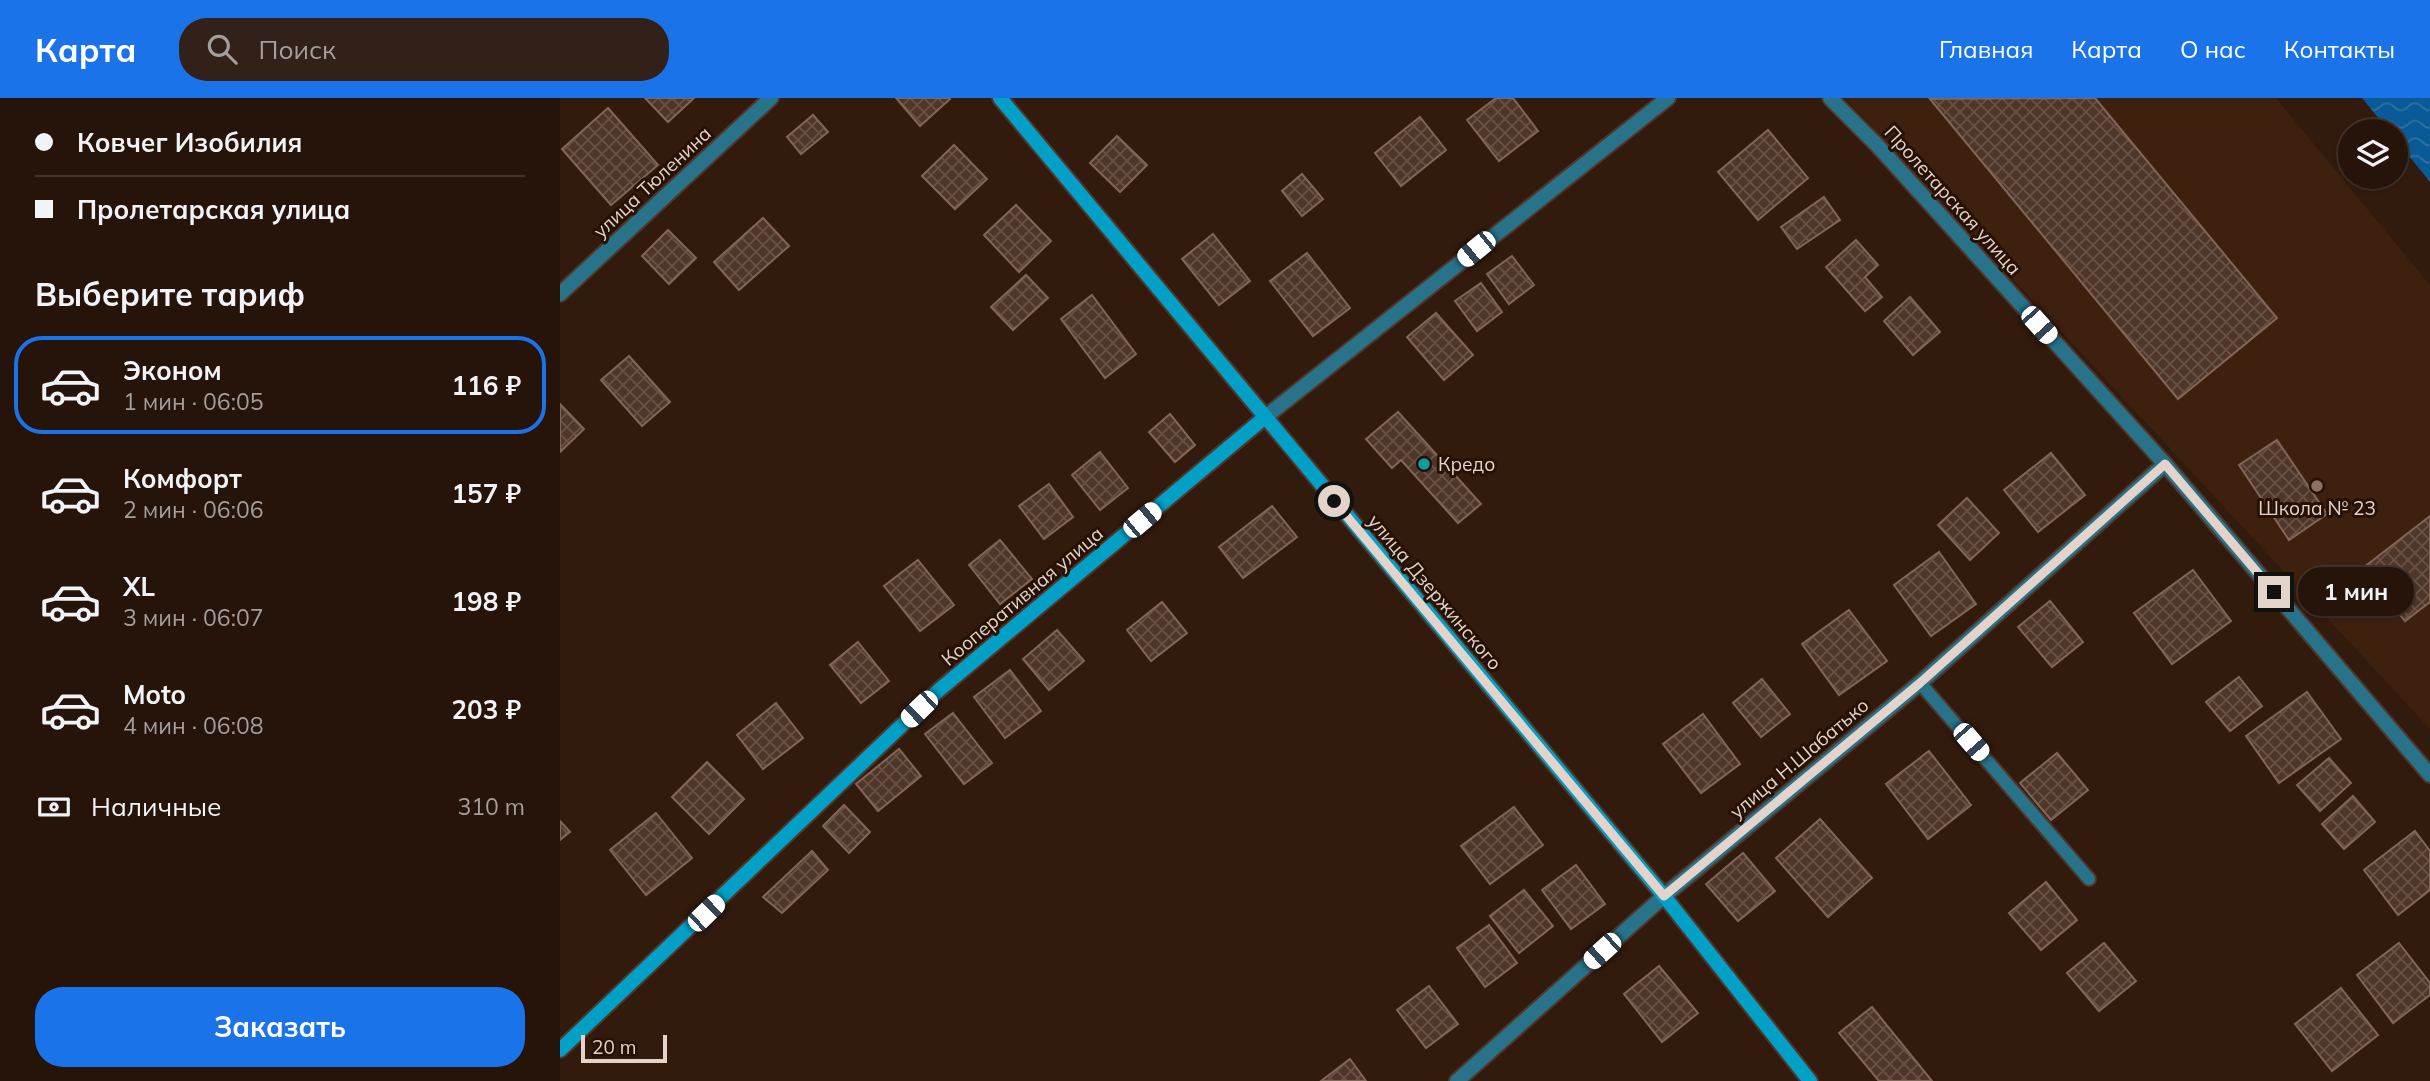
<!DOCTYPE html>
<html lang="ru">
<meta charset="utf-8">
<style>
body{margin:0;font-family:Mulish,sans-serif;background:#322118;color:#f1f3f6;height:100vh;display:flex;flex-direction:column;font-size:26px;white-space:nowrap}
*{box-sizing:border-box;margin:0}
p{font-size:23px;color:#a49e9c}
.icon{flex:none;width:38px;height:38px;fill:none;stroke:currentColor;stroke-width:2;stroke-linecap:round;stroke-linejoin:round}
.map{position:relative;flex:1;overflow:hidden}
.panel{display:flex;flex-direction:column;background:#26140a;width:560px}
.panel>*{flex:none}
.hud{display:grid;align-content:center;height:154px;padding:0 35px;background:#26140a}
.tools{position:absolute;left:1778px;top:21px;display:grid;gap:14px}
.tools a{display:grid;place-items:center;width:70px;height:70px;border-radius:50%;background:#26140a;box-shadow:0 2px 5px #0004,0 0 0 2px #42332b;font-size:35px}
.scale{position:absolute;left:21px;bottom:18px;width:86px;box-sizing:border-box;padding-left:7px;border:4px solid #e3d3ca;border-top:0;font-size:19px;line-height:24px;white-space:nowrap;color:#e3d3ca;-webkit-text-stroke:5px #271105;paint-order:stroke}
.end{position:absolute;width:32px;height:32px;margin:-16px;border:9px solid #e3d3ca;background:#111;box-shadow:0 0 0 4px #111}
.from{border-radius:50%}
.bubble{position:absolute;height:49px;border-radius:24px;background:#26140a;box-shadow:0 2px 5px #0004,0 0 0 2px #42332b;font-size:23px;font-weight:700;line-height:49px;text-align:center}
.car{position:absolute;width:21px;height:42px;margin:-21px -10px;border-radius:9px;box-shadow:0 0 5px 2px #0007;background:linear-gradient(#fff 24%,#345 0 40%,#fff 0 76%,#345 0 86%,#fff 0)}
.hud b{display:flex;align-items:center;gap:24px;height:66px;font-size:26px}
.hud b+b{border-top:2px solid #42332b}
.hud i{width:18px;height:18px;background:#f1f3f6}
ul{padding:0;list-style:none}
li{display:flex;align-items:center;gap:21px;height:98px;margin:0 14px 10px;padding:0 21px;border:4px solid transparent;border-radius:28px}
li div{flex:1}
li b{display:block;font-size:26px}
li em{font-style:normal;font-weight:700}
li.selected{border-color:#1a73e8}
li>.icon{width:63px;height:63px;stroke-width:1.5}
h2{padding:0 35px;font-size:32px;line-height:84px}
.pay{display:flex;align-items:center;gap:18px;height:77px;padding:0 35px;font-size:26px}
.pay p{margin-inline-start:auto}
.action{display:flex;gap:14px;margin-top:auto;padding:14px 35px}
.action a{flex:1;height:80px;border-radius:28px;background:#1a73e8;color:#fff;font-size:28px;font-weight:700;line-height:80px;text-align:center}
header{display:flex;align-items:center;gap:42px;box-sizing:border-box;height:98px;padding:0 35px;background:#1a73e8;color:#fff}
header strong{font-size:33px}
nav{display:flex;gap:38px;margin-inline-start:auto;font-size:24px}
.search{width:490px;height:63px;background:#322118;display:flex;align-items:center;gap:18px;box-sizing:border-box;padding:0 24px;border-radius:28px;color:#a49e9c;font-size:26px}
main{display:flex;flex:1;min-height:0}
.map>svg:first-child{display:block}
.built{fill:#3e200f}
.water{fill:url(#water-waves)}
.building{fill:url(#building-cross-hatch);stroke:#826556;stroke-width:2}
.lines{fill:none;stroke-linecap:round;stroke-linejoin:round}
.lane-casing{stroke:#4e382b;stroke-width:16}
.street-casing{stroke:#4e382b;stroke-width:18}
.secondary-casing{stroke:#4e382b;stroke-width:18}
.lane{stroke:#28728a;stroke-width:12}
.street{stroke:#28728a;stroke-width:14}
.secondary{stroke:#02a0c6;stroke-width:14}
.route{stroke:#e3d3ca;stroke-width:9}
.culture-dot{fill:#0f9aa8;stroke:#271105;stroke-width:2.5}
.education-dot{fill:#8d6e63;stroke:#271105;stroke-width:2.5}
.labels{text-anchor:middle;stroke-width:6;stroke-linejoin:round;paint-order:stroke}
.street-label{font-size:19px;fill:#e3d3ca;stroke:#271105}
.poi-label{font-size:19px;fill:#e3d3ca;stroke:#271105;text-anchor:start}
</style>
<header>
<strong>Карта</strong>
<div class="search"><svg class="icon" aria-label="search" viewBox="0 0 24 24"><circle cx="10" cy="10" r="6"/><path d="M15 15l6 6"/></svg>Поиск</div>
<nav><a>Главная</a><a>Карта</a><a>О нас</a><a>Контакты</a></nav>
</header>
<main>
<section class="panel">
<div class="hud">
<b><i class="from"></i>Ковчег Изобилия</b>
<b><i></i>Пролетарская улица</b>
</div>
<h2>Выберите тариф</h2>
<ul>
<li class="selected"><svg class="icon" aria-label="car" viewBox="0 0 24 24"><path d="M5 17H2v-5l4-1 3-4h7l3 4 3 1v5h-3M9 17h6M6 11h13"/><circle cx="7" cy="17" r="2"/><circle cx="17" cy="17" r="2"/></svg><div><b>Эконом</b><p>1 мин · 06:05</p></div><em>116 ₽</em></li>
<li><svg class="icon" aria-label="car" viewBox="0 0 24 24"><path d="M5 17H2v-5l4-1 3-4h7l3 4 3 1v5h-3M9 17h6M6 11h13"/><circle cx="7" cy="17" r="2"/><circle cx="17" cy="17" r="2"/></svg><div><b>Комфорт</b><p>2 мин · 06:06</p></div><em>157 ₽</em></li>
<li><svg class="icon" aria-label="car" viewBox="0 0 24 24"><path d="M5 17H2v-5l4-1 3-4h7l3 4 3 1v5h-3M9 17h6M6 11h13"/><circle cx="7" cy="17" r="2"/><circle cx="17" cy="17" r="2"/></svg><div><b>XL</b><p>3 мин · 06:07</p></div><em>198 ₽</em></li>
<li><svg class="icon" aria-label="car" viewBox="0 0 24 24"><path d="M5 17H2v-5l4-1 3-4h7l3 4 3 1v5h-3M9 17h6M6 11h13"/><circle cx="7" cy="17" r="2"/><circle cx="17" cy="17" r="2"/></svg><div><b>Moto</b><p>4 мин · 06:08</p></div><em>203 ₽</em></li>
</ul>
<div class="pay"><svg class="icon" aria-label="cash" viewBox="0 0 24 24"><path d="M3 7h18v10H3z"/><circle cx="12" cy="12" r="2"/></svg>Наличные<p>310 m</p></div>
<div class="action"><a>Заказать</a></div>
</section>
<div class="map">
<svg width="1870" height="983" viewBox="0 0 1870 983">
<defs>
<pattern id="water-waves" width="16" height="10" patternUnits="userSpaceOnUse" patternTransform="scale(1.75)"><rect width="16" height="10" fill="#095a96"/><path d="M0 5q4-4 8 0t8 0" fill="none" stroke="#2d71a3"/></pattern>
<pattern id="building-cross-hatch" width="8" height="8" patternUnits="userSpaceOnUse" patternTransform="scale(1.75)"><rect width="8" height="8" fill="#4f3628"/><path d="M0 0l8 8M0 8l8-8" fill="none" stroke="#685246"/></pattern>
</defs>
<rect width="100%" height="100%" fill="#321b0d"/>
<path class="built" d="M1285,0h431l154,187v444z"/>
<path class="water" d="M1802,0h68v84l-34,-42v-9h-7z"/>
<g class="building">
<path d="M85,0h49l-26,24z"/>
<path d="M336,0h53l1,1 -30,27z"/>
<path d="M936,0h17l25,33 -39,30 -32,-41z"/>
<path d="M1535,0l182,220 -99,81 -248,-300z"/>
<path d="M48,10l50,57 -47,40 -49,-56z"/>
<path d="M253,17l15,17 -27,22 -14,-17z"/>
<path d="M860,19l26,33 -45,36 -26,-33z"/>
<path d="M1208,32l40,48 -50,42 -40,-48z"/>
<path d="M557,38l30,29 -27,27 -30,-29z"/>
<path d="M394,47l33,34 -32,30 -33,-33z"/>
<path d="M742,76l21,25 -21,17 -20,-25z"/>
<path d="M1264,99l16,23 -43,29 -16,-22z"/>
<path d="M456,107l35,36 -32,31 -35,-37z"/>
<path d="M203,120l26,28 -50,44 -25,-28z"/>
<path d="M108,132l28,28 -27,26 -27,-28z"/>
<path d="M653,136l37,47 -31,24 -37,-46z"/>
<path d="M1296,142l22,25 -13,12 17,20 -17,14 -39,-44z"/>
<path d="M747,155l43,55 -37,28 -43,-55z"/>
<path d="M952,158l22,29 -25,19 -22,-30z"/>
<path d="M466,177l22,23 -35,32 -22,-23z"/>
<path d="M921,185l21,29 -25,19 -22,-30z"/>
<path d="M532,197l44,59 -31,24 -44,-59z"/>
<path d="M1350,199l30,35 -27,23 -29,-34z"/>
<path d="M876,215l37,42 -29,25 -37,-43z"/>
<path d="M69,258l41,46 -28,24 -41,-46z"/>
<path d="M0,306l24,25 -24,23z"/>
<path d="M838,314l83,92 -23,19 -57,-63 -9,8 -26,-29z"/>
<path d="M610,316l25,31 -20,17 -26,-30z"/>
<path d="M1717,342l50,74 -38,26 -50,-75z"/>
<path d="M540,354l28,36 -28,22 -28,-35z"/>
<path d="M1491,355l34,42 -47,37 -34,-42z"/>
<path d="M489,386l24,33 -29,22 -25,-33z"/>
<path d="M1407,400l32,35 -29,27 -32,-35z"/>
<path d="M712,408l25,31 -54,41 -24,-31z"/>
<path d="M1870,418v86l-25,19 -42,-53z"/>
<path d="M440,442l32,39 -32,25 -31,-39z"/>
<path d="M1379,454l37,52 -45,32 -37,-51z"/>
<path d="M358,462l36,45 -34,26 -36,-45z"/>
<path d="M1633,472l38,51 -59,43 -38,-51z"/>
<path d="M1490,503l33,41 -31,25 -34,-40z"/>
<path d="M602,504l25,31 -36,28 -24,-31z"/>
<path d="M1289,512l38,51 -48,34 -37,-51z"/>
<path d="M497,532l27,31 -35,29 -26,-31z"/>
<path d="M298,544l31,39 -28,22 -31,-38z"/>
<path d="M450,572l31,41 -36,27 -31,-41z"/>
<path d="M1679,579l23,29 -32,25 -24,-29z"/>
<path d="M1202,581l28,35 -29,23 -28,-34z"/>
<path d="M1747,594l34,47 -62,44 -33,-47z"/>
<path d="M216,605l27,35 -40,31 -26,-34z"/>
<path d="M393,615l39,50 -28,21 -39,-50z"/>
<path d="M1143,616l37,50 -39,29 -38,-49z"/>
<path d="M339,651l22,27 -43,35 -22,-27z"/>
<path d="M1369,653l42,54 -43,34 -42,-55z"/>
<path d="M1497,655l31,37 -37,30 -31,-37z"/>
<path d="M1769,660l22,25 -31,28 -23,-26z"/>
<path d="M147,664l37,37 -35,35 -37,-37z"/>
<path d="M1793,698l22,26 -31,27 -22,-25z"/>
<path d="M284,707l26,27 -21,21 -26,-27z"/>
<path d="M954,709l29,38 -53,39 -29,-38z"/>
<path d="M96,715l36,45 -46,37 -36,-45z"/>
<path d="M1260,721l52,59 -44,39 -52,-59z"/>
<path d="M0,723l10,11 -10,8z"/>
<path d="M1855,733l15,20v39l-32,25 -34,-45z"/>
<path d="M252,753l16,19 -46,43 -19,-16z"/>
<path d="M1183,755l32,38 -37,30 -32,-37z"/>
<path d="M1016,767l29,39 -34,25 -29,-39z"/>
<path d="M1486,784l31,38 -36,30 -32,-37z"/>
<path d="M964,792l29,36 -34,27 -29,-37z"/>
<path d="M929,827l28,38 -32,24 -28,-39z"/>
<path d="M1544,845l32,38 -37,30 -32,-38z"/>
<path d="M1839,845l31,40v12l-37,28 -36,-48z"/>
<path d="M1099,868l39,47 -36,29 -38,-48z"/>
<path d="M869,888l29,38 -32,24 -29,-38z"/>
<path d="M1781,890l37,47 -46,36 -37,-47z"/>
<path d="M1312,909l60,74h-53l-40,-48z"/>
<path d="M790,961l16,22h-45z"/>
</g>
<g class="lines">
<g class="lane-casing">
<path id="lane" d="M1360,585l169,196"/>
</g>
<g class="street-casing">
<g id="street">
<path d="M1270,0l47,47 288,319 265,311"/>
<path d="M0,196l211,-196"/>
<path d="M704,320l404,-320"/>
<path d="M897,983l207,-185 256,-213 245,-219"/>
</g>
</g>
<g class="secondary-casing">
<g id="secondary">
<path d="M440,0l664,798 146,185"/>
<path d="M0,952l379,-360 325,-272"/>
</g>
</g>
<use href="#lane" class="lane"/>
<use href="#street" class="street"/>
<use href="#secondary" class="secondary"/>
</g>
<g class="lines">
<path class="route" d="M774,403l330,395 256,-213 245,-219 109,128"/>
</g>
<circle class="culture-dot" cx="864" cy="366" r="7"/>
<circle class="education-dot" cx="1757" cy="388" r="7"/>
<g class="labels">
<g class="street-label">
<text transform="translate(92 84) rotate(-43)" y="7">улица Тюленина</text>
<text transform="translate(1393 102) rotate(48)" y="7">Пролетарская улица</text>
<text transform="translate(875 494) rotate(50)" y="7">улица Дзержинского</text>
<text transform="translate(462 498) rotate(-40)" y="7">Кооперативная улица</text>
<text transform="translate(1239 660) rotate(-40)" y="7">улица Н.Шабатько</text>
</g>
<g class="poi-label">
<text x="878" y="373">Кредо</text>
<text x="1757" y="417" text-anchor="middle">Школа № 23</text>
</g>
</g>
</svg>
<div class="tools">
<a><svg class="icon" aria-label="layers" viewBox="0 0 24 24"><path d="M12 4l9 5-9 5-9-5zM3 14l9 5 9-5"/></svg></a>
</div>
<div class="scale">20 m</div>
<i class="end from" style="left:774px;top:403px"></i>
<i class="end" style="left:1714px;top:494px"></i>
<div class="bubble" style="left:1738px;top:469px;width:116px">1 мин</div>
<i class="car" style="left:916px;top:151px;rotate:231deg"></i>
<i class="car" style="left:1479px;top:227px;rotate:138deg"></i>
<i class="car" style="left:582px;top:422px;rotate:50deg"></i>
<i class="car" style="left:359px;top:611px;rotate:226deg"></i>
<i class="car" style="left:1411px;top:644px;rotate:139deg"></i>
<i class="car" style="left:146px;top:815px;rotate:46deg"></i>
<i class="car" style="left:1042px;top:853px;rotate:228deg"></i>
</div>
</main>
